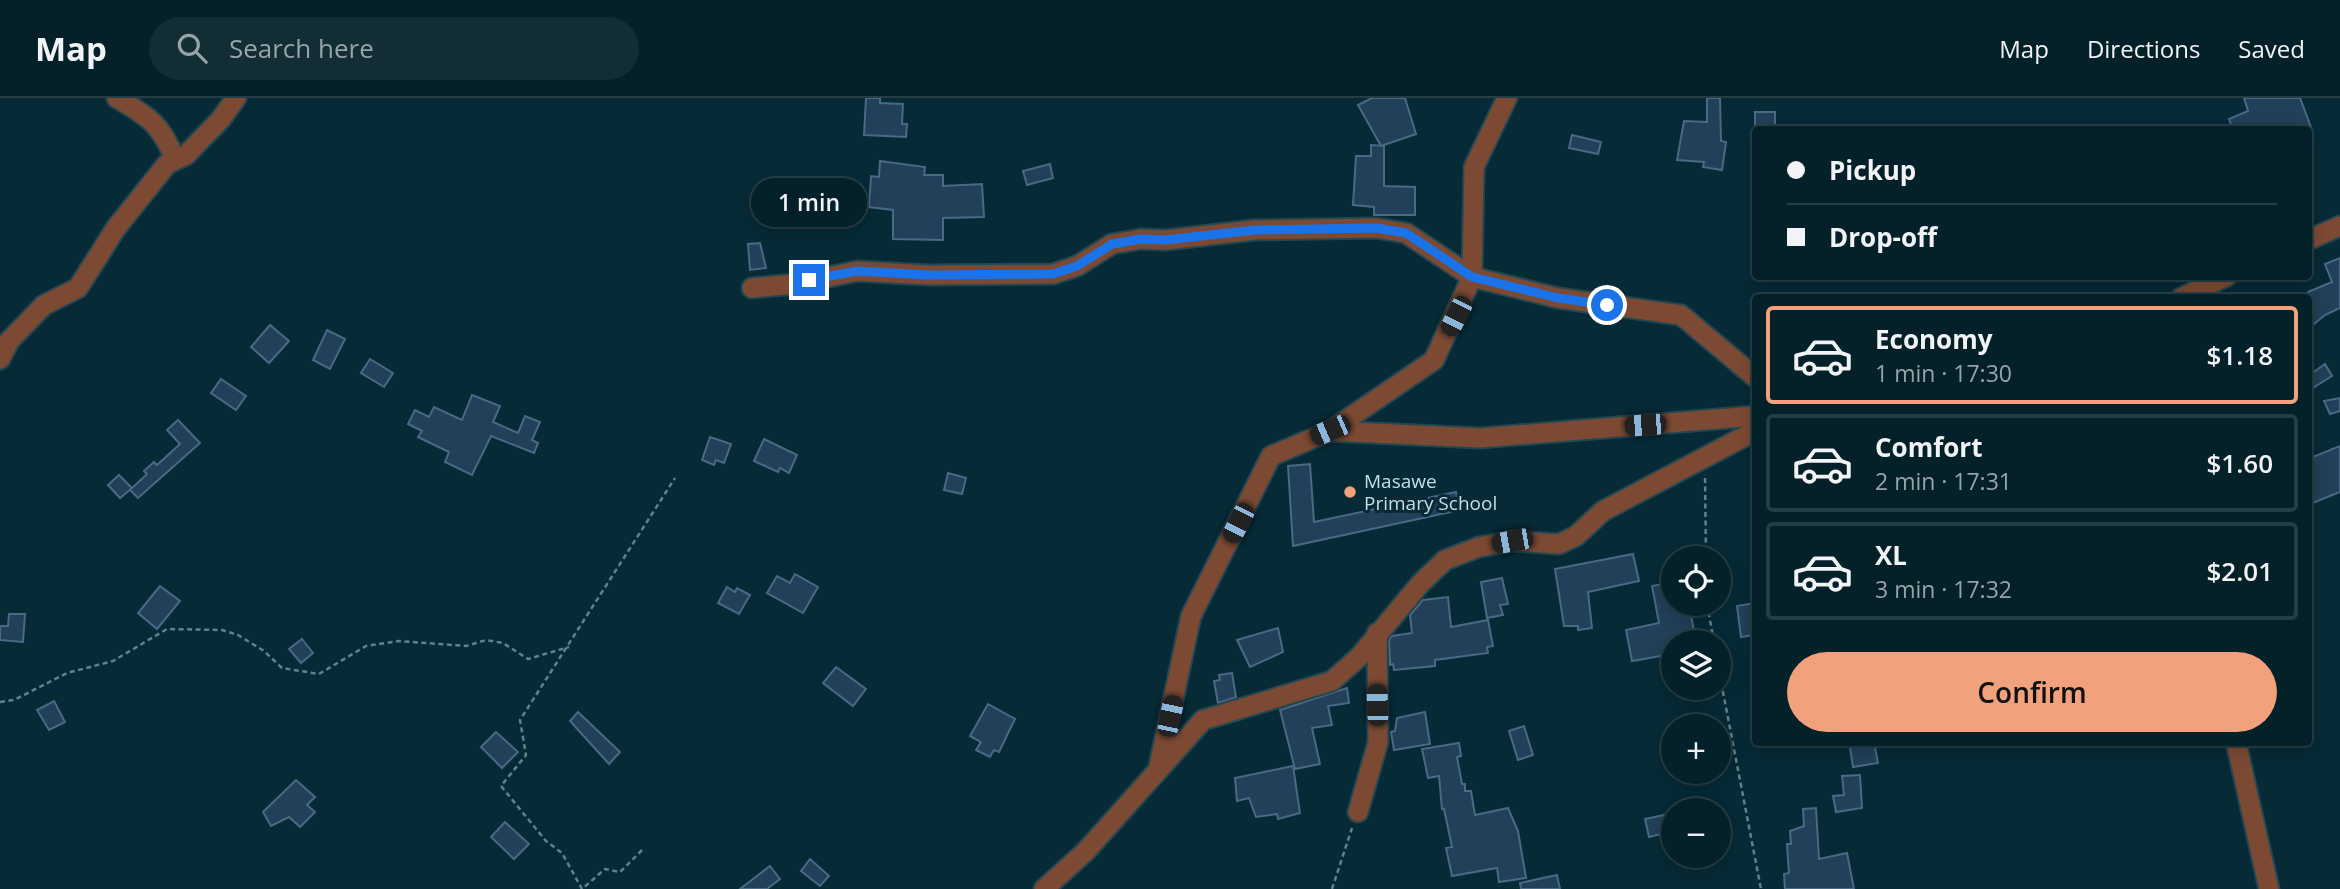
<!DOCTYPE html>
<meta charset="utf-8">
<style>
body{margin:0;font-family:"Open Sans",sans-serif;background:#122d34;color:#f1f3f6;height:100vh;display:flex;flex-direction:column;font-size:26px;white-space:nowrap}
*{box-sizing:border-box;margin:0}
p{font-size:23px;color:#97a3a8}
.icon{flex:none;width:38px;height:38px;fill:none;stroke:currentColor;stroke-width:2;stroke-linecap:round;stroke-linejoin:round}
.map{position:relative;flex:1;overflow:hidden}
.details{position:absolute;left:1752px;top:196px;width:560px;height:452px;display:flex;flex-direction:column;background:#042028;border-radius:7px;box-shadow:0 4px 18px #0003,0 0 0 2px #253e45}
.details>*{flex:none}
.top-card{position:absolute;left:1752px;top:28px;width:560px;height:154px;border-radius:7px;box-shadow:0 4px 18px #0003,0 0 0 2px #253e45;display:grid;align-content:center;height:154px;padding:0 35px;background:#042028}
.controls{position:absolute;left:1661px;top:448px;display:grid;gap:14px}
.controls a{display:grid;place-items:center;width:70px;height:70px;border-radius:50%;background:#042028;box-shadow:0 4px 18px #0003,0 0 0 2px #253e45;font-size:35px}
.end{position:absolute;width:32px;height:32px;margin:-16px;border:9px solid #1a73e8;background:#fff;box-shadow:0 0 0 4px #fff}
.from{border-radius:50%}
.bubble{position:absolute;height:49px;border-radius:24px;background:#042028;box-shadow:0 4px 18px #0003,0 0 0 2px #253e45;font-size:23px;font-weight:600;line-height:49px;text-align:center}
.car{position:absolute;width:21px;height:42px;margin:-21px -10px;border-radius:9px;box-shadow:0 0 5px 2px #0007;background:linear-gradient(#222 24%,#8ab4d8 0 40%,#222 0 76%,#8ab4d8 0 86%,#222 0)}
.top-card b{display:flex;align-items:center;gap:24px;height:66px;font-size:26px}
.top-card b+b{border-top:2px solid #253e45}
.top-card i{width:18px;height:18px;background:#f1f3f6}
ul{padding:12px 0 0;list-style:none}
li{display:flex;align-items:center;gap:21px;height:98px;margin:0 14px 10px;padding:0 21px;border:4px solid #253e45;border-radius:7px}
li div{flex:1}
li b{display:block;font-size:26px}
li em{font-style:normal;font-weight:600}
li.on{border-color:#f1a17c}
li>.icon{width:63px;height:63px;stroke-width:1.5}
.cta{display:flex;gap:14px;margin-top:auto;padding:14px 35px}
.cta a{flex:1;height:80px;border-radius:42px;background:#f1a17c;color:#111;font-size:28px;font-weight:600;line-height:80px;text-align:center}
header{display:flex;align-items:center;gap:42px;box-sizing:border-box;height:98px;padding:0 35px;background:#042028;border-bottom:2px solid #253e45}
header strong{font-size:33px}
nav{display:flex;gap:38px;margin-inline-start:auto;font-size:24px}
.search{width:490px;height:63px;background:#122d34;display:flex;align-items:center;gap:18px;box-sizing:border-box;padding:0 24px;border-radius:38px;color:#97a3a8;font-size:26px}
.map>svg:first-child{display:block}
.building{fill:#224059;stroke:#4a6984;stroke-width:2}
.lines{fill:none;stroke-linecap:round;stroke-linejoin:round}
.street-casing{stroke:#254752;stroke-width:23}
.path{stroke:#63818c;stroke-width:2.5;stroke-dasharray:5 3.5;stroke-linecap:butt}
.street{stroke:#7c4a33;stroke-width:19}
.route{stroke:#1a73e8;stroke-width:9}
.poi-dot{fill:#f1a17c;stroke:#062a36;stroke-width:2.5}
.labels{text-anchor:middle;stroke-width:6;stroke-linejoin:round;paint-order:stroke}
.poi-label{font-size:19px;fill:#c6dde7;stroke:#062a36;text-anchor:start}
</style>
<header>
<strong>Map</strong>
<div class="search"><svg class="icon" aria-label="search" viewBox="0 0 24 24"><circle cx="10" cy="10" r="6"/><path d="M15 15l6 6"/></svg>Search here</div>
<nav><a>Map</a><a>Directions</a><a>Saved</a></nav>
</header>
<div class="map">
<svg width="2340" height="791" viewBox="0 0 2340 791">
<rect width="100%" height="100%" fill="#062a36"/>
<g class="building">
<path d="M866,0h14v5l23,1 -1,20h5l-1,13 -42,-2z"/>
<path d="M1372,0h33l11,36 -35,12 -23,-41z"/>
<path d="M1707,0h13l1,43 5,1 -4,28 -19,-3 1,-5 -27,-2 7,-39 23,1z"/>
<path d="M2244,0h56l12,32h-79l-4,-11 19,-8z"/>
<rect x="1755" y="14" width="20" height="18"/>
<path d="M1572,37l29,7 -3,12 -29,-6z"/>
<path d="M1371,47l13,1v40l31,1v28h-41v-8l-21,-2 3,-49h15z"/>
<path d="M880,63l45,6 -1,8h19v11l39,-2 2,33 -41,1v22l-50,-1v-29l-24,-3 2,-31 8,1z"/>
<path d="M1050,66l3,14 -26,7 -4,-14z"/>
<path d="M820,91l13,4 -5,15 -12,-4z"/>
<path d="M760,145l6,25 -16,2 -2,-26z"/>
<path d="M2340,160v50l-15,7 -17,14v-37l24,-10 -7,-18z"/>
<path d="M270,227l19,16 -20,22 -18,-16z"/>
<path d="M327,232l18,9 -15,30 -17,-9z"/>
<path d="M370,261l23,14 -9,14 -23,-14z"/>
<path d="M2325,266l7,12 -24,15v-15z"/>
<path d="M221,281l25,17 -10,14 -25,-17z"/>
<path d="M472,297l28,11 -7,16 25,11 7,-17 15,6 -8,18 6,3 -4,10 -43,-17 -19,39 -27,-13 4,-10 -31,-15 4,-6 -14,-7 7,-14 14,7 5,-10 28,13z"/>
<path d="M2340,300v13l-10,3 -6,-13z"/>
<path d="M178,322l22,23 -62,55 -8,-8 17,-16 -3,-3 10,-9 3,3 23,-21 -13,-14z"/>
<path d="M710,339l21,7 -7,19 -8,-3 -2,5 -12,-5z"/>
<path d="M764,341l33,16 -8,18 -9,-5 -2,4 -24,-11z"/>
<path d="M2340,348v46l-32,13v-46z"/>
<path d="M1310,366l4,58 142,-30 4,18 -167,36 -5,-80z"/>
<path d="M948,375l18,5 -4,16 -18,-4z"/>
<path d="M119,377l13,13 -12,10 -12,-13z"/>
<path d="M1633,456l6,27 -51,11 4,36 -14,2v-4h-14l-9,-57z"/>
<path d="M795,476l23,13 -15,26 -36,-20 10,-17 13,7z"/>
<path d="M1502,480l6,26 -8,1 3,10 -16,3 -6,-36z"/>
<path d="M1673,484v22h16l7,38h-23v9l-7,4 -34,6 -6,-31 33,-7 -7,-37z"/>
<path d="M160,488l20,15 -23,28 -19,-16z"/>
<path d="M727,489l8,5 2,-4 13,7 -11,19 -21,-11z"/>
<path d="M1448,499l3,30 37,-7 5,26 -6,1 1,6 -53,7v6l-41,4 -1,-6 -3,1 -1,-25 3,-4 20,-3 -2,-18 13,-15z"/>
<path d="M1755,505v32l-14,2 -4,-31z"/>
<path d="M9,516h16l-2,28 -23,-2v-14h8z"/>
<path d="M1278,530l5,24 -33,15 -13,-27z"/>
<path d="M302,541l11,14 -12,10 -12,-14z"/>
<path d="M836,569l30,22 -13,17 -30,-23z"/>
<path d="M1232,575l4,24 -18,6 -4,-22 6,-1 -1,-5z"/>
<path d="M1347,590l2,15 -21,3 4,19 -20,3 8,36 -25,5 -15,-59z"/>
<path d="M54,603l11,21 -16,8 -12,-20z"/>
<path d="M988,606l27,15 -16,33 -5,-2 -4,7 -14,-7 5,-8 -11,-6z"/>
<path d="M578,614l42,40 -11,12 -39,-43z"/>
<path d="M1425,614l5,32 -36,6 -3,-18 4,-1 2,-13z"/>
<path d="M1524,628l9,29 -15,5 -9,-29z"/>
<path d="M496,634l22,20 -16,16 -21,-21z"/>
<path d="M1849,644h25l4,21 -25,4z"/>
<path d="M1459,645l2,13 -4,1 5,27h3v7h6l4,24 33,-7 10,23 8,47 -27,4 -2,-14 -45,8 -6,-28 6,-1 -8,-38h-2l-3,-33 -11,2 -6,-29z"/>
<path d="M1293,668l7,47 -22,6 -1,-5 -21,3 -7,-19 -12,3 -2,-23z"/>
<path d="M1860,677l2,33 -26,4 -3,-16 11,-1 -2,-19z"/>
<path d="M296,682l19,17 -8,8 8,7 -15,15 -11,-10 -18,9 -8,-14z"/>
<path d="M1816,710l3,51 28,-6 7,36h-69l-1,-15 5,-1 -2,-29h4l-1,-13 14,-5 -1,-17z"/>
<path d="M1673,715v18l-24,6 -4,-18z"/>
<path d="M505,724l24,22 -15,15 -23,-22z"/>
<path d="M810,761l19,17 -9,10 -19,-15z"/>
<path d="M770,768l10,13 -13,10h-27z"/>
<path d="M1557,777l3,14h-39l-1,-6z"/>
</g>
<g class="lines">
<g class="street-casing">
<g id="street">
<path d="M117,0c31,18 45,27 58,62"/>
<path d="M2308,142l32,-14"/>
<path d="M752,190l43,-4 62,-13 71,4 125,-1 24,-8 35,-22 29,-5 24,1 89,-10 122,-2 30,5 66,44 86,21 123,17 74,62"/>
<path d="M2181,200l46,-22"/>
<path d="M0,261l9,-18 35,-36 34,-17 38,-60 51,-64 19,-9 35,-36 15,-21"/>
<path d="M1330,333l150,7 275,-22"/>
<path d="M2236,644l33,147"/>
<path d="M1159,668l32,-150 80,-160 59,-25 104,-71 38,-83 2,-110 33,-69"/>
<path d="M1358,714l20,-70 -1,-109"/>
<path d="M1044,791l42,-38 117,-131 129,-39 28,-25 60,-72 25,-24 34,-13 33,-6 47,3 17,-8 27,-25 152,-80"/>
</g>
</g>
<g class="path">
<path d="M1705,380l1,80"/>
<path d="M1707,506l7,38"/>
<path d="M1718,568l43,223"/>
<path d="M0,604l14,-2 53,-27 46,-12 54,-32 55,1 16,5 26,16 18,17 37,6 47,-28 33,-5 67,5 20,-6 17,3 25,16 41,-12"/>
<path d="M642,752l-22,22 -15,-3 -23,20 -20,-36 -16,-12 -45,-55 25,-31 -6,-35 155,-242"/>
<path d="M1332,791l20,-61"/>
</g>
<use href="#street" class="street"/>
</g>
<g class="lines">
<path class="route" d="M809,182l48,-9 71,4 125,-1 24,-8 35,-22 29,-5 24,1 90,-10 121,-2 30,5 66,44 86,21 49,7"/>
</g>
<circle class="poi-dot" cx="1350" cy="394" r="7"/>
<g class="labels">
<g class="poi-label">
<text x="1364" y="390">Masawe<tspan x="1364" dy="22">Primary School</tspan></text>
</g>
</g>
</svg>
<div class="controls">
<a><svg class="icon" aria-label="locate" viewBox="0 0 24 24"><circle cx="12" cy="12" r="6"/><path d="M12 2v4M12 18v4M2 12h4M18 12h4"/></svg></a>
<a><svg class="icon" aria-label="layers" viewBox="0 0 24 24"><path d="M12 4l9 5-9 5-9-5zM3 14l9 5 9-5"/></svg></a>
<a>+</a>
<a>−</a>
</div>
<i class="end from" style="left:1607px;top:207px"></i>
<i class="end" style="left:809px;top:182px"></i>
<div class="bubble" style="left:751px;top:80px;width:116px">1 min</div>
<i class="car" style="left:1456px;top:218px;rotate:207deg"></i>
<i class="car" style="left:1645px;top:327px;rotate:266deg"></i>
<i class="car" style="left:1330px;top:332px;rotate:247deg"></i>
<i class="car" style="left:1238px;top:425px;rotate:207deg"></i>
<i class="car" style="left:1512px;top:443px;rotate:260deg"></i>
<i class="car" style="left:1377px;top:607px;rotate:358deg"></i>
<i class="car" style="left:1170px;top:618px;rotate:12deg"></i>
<div class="top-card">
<b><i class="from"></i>Pickup</b>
<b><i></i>Drop-off</b>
</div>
<section class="details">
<ul>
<li class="on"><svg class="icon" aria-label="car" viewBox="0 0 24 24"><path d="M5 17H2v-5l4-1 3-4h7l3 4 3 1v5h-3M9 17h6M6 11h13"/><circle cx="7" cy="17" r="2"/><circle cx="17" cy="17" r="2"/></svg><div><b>Economy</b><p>1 min · 17:30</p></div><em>$1.18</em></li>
<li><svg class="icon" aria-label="car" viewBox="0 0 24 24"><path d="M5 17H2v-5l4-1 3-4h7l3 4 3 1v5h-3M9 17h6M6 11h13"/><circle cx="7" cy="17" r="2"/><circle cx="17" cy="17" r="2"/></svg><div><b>Comfort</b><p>2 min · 17:31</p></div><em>$1.60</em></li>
<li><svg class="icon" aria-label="car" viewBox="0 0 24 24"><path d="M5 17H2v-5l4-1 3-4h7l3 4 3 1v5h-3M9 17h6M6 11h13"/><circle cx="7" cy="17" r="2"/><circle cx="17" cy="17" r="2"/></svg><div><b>XL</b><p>3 min · 17:32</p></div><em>$2.01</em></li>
</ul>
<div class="cta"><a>Confirm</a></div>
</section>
</div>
